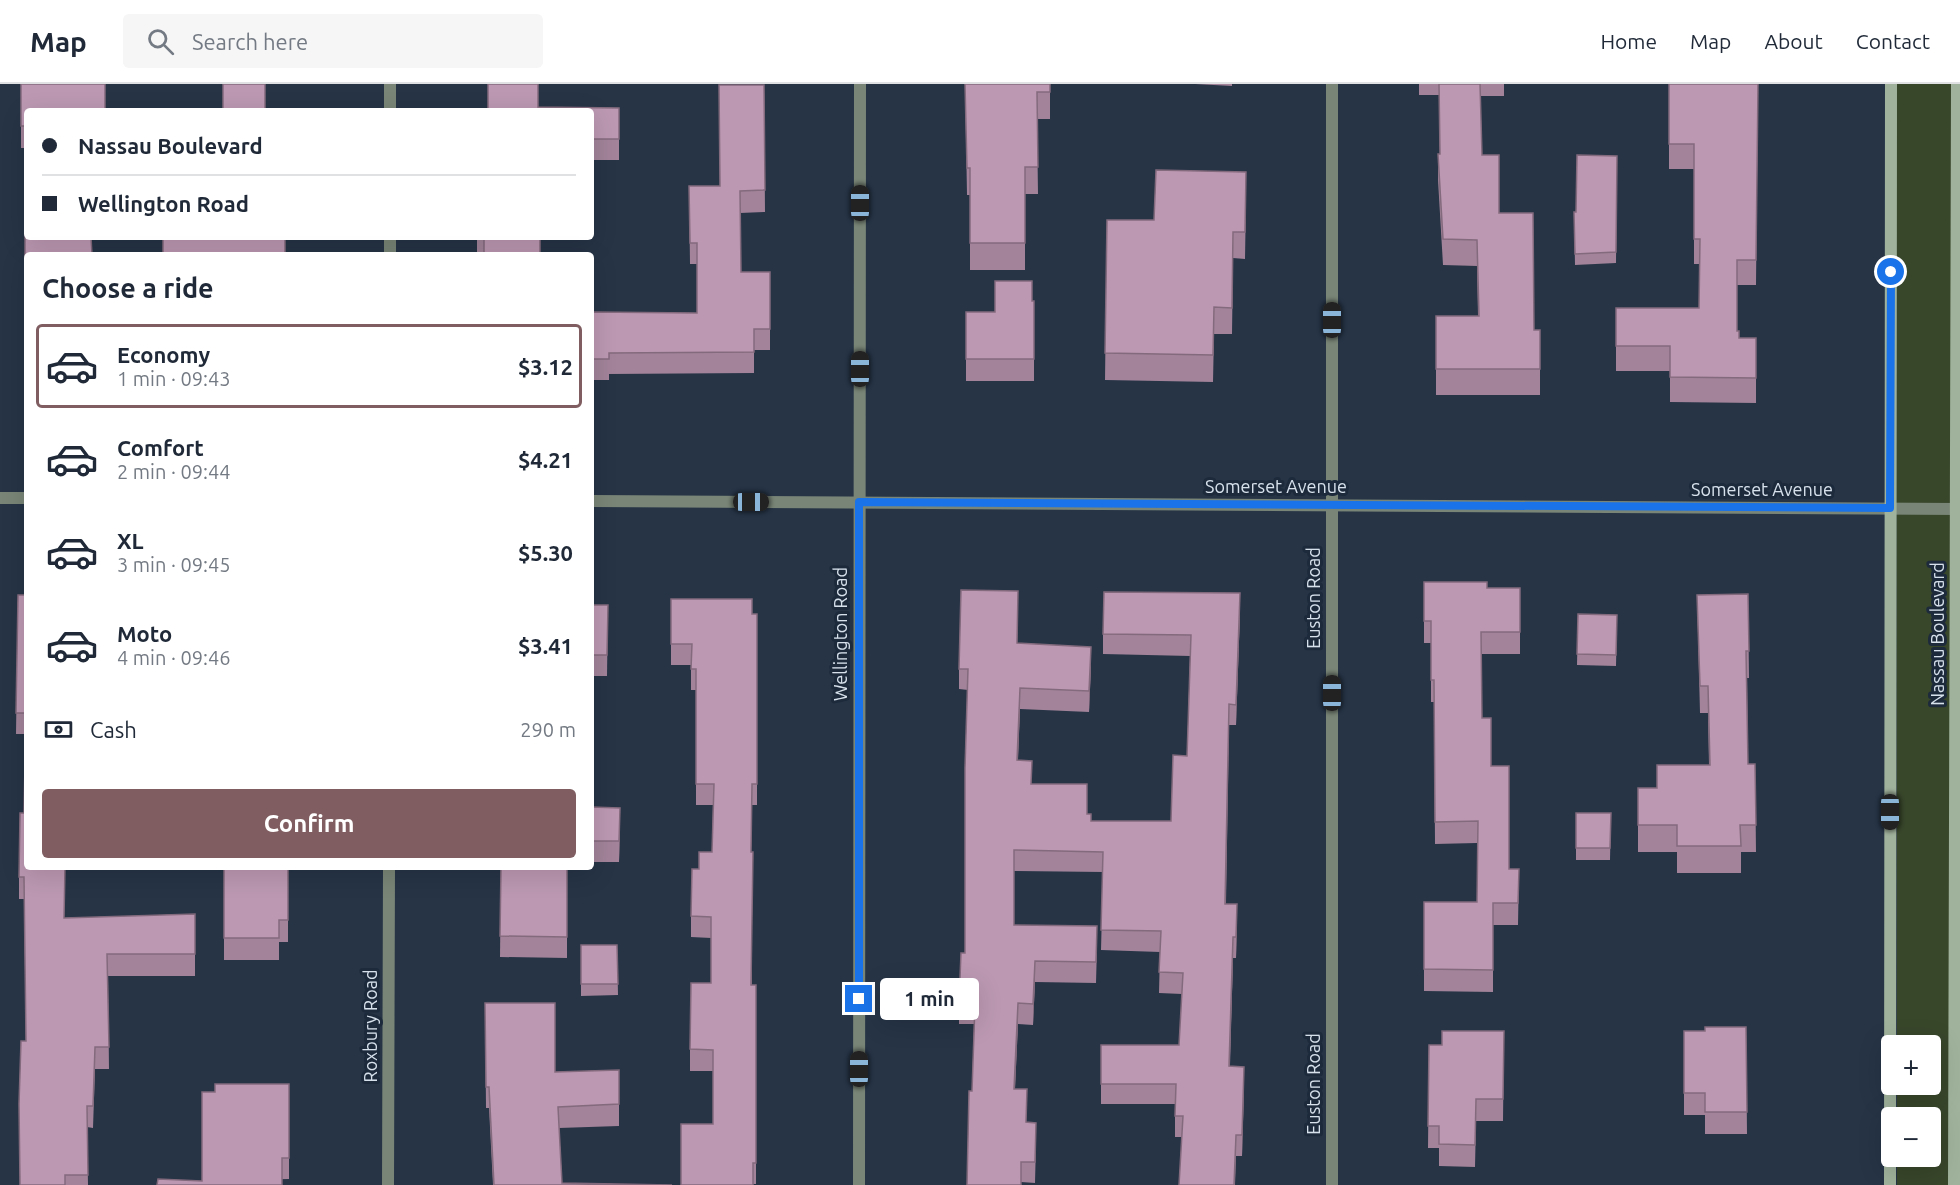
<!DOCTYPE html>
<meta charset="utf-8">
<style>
body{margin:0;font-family:Ubuntu,sans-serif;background:#f6f6f7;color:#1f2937;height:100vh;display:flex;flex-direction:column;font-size:22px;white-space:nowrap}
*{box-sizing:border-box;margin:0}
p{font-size:20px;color:#747a83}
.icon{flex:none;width:33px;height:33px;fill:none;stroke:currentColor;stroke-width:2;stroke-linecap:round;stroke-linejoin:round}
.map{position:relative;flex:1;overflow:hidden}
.drawer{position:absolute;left:24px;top:168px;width:570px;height:618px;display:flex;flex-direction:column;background:#fff;border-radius:6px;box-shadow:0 6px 24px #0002}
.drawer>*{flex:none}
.guide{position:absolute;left:24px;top:24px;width:570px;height:132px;border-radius:6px;box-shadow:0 6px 24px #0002;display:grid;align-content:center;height:132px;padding:0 18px;background:#fff}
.buttons{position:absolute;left:1881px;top:951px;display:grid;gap:12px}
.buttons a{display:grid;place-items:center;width:60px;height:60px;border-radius:6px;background:#fff;box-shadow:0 6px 24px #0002;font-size:30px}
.end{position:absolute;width:27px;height:27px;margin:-14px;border:8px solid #1a73e8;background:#fff;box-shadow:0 0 0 3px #fff}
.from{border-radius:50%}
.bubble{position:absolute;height:42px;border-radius:6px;background:#fff;box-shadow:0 6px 24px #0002;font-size:20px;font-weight:700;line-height:42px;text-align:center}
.car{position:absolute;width:18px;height:36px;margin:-18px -9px;border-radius:8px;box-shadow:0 0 4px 2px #0007;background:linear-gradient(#222 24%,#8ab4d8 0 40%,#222 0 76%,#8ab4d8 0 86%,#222 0)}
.guide b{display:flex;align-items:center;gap:21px;height:57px;font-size:22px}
.guide b+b{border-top:2px solid #e0e1e3}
.guide i{width:15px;height:15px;background:#1f2937}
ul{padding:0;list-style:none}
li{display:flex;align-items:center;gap:18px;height:84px;margin:0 12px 9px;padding:0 6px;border:3px solid transparent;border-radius:6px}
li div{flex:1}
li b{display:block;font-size:22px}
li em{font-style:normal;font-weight:700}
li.selected{border-color:#7f5d60}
li>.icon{width:54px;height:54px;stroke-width:1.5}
h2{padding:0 18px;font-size:27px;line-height:72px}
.pay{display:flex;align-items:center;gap:15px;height:66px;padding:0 18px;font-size:22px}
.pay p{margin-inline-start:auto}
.primary-button{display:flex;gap:12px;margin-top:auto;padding:12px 18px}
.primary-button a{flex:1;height:69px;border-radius:6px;background:#7f5d60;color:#fff;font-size:24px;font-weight:700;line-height:69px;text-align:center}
header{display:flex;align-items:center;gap:36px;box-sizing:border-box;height:84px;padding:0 30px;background:#fff;border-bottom:2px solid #e0e1e3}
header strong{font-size:28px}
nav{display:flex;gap:33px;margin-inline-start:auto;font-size:21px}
.search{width:420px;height:54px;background:#f6f6f7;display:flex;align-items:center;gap:15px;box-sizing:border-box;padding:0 21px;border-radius:6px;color:#747a83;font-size:22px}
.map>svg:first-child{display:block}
.green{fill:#38462a}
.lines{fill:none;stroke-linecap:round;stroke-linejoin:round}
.minor{stroke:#798577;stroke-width:12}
.secondary{stroke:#a0b29c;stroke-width:12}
.wall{fill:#a28399}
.shaded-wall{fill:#846a7d}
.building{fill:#bc98b2;stroke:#846a7d;stroke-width:1.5}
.route{stroke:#1a73e8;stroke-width:8}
.labels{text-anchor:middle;stroke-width:6;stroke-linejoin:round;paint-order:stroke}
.street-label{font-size:18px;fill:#d7e1ec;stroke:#1c2a3c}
</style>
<header>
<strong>Map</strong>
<div class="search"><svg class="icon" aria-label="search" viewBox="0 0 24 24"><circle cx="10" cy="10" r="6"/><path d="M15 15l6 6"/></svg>Search here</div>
<nav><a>Home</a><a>Map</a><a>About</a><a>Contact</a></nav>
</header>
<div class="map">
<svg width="1960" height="1101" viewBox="0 0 1960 1101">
<rect width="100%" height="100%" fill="#263446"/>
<path class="green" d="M1896,0h61l-1,1101h-59v-28l33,-1v-38l-33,-1v-32l33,-1v-38l-33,-1z"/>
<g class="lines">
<g class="minor">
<path d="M390,27v-27"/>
<path d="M390,171v-18"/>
<path d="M0,414h27"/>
<path d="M591,417l1369,8"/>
<path d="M388,1101l1,-318"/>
<path d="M859,1101l1,-1101"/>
<path d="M1332,1101v-1101"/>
</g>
<g class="secondary">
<path d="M1890,1101l1,-1101"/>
<path d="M1954,1101l3,-1101"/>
</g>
</g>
<g class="wall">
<path d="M21,0l6,27v37h-6z"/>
<path d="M965,0h85v35h-13l1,75h-13v76h-55v-75h-3z"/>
<path d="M1195,0h37v2z"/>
<path d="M1419,0h85v12h-24l2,59 52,175h6v65h-104v-79h42l-1,-50 -34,-1 -5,-85v-26h2l-1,-59h-20z"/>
<path d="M1669,0h89l-2,201h-19v46l2,7h17v65l-86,-1v-31h-54v-63h83v-44h-5v-95h-25z"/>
<path d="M764,1l1,127 -25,1 1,59h29v78h-16v23l-145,1v6h-18v-68l106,1v-49h-7l-1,-78h31z"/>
<path d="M538,23l81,1v52h-28v-49z"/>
<path d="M1617,72l-1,107 -41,2 -1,-53h2z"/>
<path d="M1246,115l-1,60 -12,-1 -1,76h-18l-1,48 -108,-2 2,-160h47z"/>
<path d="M25,131l2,40v120h-2z"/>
<rect x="477" y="153" width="63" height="18"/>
<path d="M1032,217h2v80h-68v-69h29z"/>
<path d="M1424,498l63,6h33v66h-39l1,64 27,151h10l-1,56h-25v67l-69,-1v-89h53v-59l-42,1 -1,-142h-3v-59h-7z"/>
<path d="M1748,510l1,84h-2l1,86h7l1,88h-15v21h-64v-21h-39v-64h19l52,-23 -1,-52h-8l-3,-118z"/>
<path d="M18,511l46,323 131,-4v62h-87l1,93h-14l-2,59 -6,-1 1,58h-68l6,-144 -2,-142h-5v-22l5,-64 2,-79h-10z"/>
<path d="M671,515l81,15h5v191h-5l-1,47 1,133h4v199h-3l-40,-60v-53h-23v-22l21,-66v-45l-20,-1v-21l8,-47 13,-17 1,-47h-17v-115h-5v-25h-20z"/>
<path d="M591,521h17l-1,71h-16z"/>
<path d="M1018,528l-1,31 74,24 -2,45 -69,-3 -2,51 14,24 55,30 4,7h80l16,-65 3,-100 -87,-2v-20l137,-21 -4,112h-7l-3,179 11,21 -1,33h-3l-3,108 14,21 -2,69h-6l-1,29h-56l3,-48h-7v-33h-74v-59h78l3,-51 -23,-1 1,-41 -59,-2 2,-78 -89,-1v54l83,22 -1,36 -61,-1 -2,43 -15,-1 -3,65 11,33 10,21 -1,40 -14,-1 -49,-91 2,-67h-15v-21l6,-50 3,-263 -9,-1v-20z"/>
<path d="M1578,530l39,1 -1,51 -39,-1z"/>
<path d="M591,723l29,22 -1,33h-28z"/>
<path d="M1576,729h35l-1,47h-34z"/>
<path d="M224,783h64v75h-9v18h-55z"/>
<path d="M501,783h66v91l-67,-1z"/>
<path d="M581,861h36l1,50 -37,1z"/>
<path d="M485,919l70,69 64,-2v56l-60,2 3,55 110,2h-179l-4,-77h-3z"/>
<path d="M1746,943l1,107h-42v-19h-21v-84h21z"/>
<path d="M1504,947l-1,90h-27l-1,46 -36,-1v-18h-11l1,-103h13z"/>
<path d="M289,1000v95l-87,2 13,-89z"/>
</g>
<g class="shaded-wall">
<path d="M1240,509v20l-4,112v-20z"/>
<path d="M1091,563v20l-2,45v-21z"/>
<path d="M1020,604v21l-3,72v-21z"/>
<path d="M620,724v21l-1,33v-21z"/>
<path d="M1237,820v21l-1,33v-21z"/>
<path d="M1233,853v21l-4,129v-21z"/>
<path d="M1035,877v21l-2,43v-21z"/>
<path d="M1018,919v21l-4,85v-20z"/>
<path d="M1244,983v20l-2,69v-21z"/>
</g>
<g class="building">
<path d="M21,0h84v27h-78v15h-6z"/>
<rect x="223" y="0" width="42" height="27"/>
<path d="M488,0h50v23l81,1v31h-28v-28h-103z"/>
<path d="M965,0h85v8h-13l1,75h-13v76h-55v-75h-3z"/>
<path d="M1439,0h41l2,71h17v58h34l1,117h6v39h-104v-53h43l-2,-76 -34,-1 -5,-85h2z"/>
<path d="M1669,0h89l-2,176h-19v71h2v7h17v40l-86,-1v-31h-54v-38h83l1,-69h-6v-95h-25z"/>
<path d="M719,1h45l1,105 -25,1 1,81h29v57h-16v23l-145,1v6h-18v-47l106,1v-70h-7l-1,-57h31z"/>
<path d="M1577,71l40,1 -1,96 -41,2 -1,-42h2z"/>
<path d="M1156,86l90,2 -1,60h-12l-1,76 -18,-1 -1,48 -108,-2 2,-133h47z"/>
<path d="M25,109h2v44h64l1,18h-65v98h-2z"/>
<rect x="163" y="153" width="122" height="18"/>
<path d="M477,153h63v18h-56v-17l-7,1z"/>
<path d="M995,197h37v20h2v58h-68v-47h29z"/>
<path d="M1424,498h63v6h33v44h-39l1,86h9v48h18v103h10l-1,34h-25v67l-69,-1v-67h53l1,-81 -43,1 -1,-142h-3v-59h-7z"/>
<path d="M961,506l57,1 -1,52 74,4 -2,44 -69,-3 -3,72 15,1 -1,23h56v30h4v7h80l2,-66 14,1 4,-121 -88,-1 1,-42 136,1 -4,112 -7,-1 -4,200h12l-1,33h-3l-4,129 15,1 -2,68h-6l-2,50h-55l4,-69h-8l1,-32h-75v-39h78l4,-72 -24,-1 2,-41 -60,-1 2,-78 -89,-2v75l83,1 -1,36 -61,-1 -2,43 -15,-1 -4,86h13l-1,33 10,1 -1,39h-14v23h-54l2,-94h3l3,-87 -16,-1 2,-50h4v-185l3,-99h-9z"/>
<path d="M1748,510l1,57h-3l2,113h7l1,61h-16l1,21h-64v-21h-39v-37h19v-23h53l-2,-79h-8l-3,-91z"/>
<path d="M18,511h9v272h38l-1,51 131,-4v40h-88l2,93h-14l-2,59h-6l1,69h-23v10h-45l-1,-81 2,-63h5l-2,-164h-5l1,-64h4l2,-100h-10z"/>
<path d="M671,515h81v15h5v170h-5l-1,68h2l-2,133h5v178h-3v22h-72v-61h32v-74l-23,-1 1,-66h20v-66l-20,-1 1,-47h7v-17h13l2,-68h-18v-115h-5l1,-25h-21z"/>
<path d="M591,521h17l-1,50h-16z"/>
<path d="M1578,530l39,1 -1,40 -39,-1z"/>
<path d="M591,723l29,1 -1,33h-28z"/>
<path d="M1576,729h35l-1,35h-34z"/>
<path d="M224,783h64v53h-9v18h-55z"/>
<path d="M501,783h66v70l-67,-1z"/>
<path d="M581,861h36l1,39h-37z"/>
<path d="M485,919h70v69l64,-2v34l-61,3 4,76 110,2h-178l-5,-98h-3z"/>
<path d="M1705,943h41l1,85h-42v-19h-21v-62h21z"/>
<path d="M1442,947h62l-1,68h-27l-1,46 -36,-1v-18h-11l1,-81h13z"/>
<path d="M215,1000h74v74h-7v27h-125l1,-6 44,2v-89h13z"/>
</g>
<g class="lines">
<path class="route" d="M859,915v-497l1031,6 1,-236"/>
</g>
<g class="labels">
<g class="street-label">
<text x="1276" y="409">Somerset Avenue</text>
<text x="1762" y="412">Somerset Avenue</text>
<text transform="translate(1314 514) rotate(-90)" y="6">Euston Road</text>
<text transform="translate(841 550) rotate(-90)" y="6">Wellington Road</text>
<text transform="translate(1938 550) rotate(-90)" y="6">Nassau Boulevard</text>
<text transform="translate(371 942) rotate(-90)" y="6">Roxbury Road</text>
<text transform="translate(1314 1000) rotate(-90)" y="6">Euston Road</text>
</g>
</g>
</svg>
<div class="buttons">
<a>+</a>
<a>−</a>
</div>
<i class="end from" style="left:1891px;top:188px"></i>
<i class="end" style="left:859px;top:915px"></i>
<div class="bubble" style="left:880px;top:894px;width:99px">1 min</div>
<i class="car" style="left:860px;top:119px;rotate:0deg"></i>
<i class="car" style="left:1332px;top:236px;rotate:0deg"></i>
<i class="car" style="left:860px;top:285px;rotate:0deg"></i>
<i class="car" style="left:751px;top:418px;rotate:90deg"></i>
<i class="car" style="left:1332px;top:609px;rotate:0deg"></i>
<i class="car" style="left:1890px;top:728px;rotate:180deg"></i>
<i class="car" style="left:859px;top:985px;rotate:0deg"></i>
<div class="guide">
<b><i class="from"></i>Nassau Boulevard</b>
<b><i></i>Wellington Road</b>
</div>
<section class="drawer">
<h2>Choose a ride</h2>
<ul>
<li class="selected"><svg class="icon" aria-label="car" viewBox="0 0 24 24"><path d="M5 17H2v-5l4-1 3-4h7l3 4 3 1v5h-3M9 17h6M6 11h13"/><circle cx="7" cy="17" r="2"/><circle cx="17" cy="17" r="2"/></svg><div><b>Economy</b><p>1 min · 09:43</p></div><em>$3.12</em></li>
<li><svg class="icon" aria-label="car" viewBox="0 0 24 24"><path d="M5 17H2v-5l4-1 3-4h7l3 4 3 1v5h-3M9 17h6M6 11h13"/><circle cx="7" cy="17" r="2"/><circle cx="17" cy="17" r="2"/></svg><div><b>Comfort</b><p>2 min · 09:44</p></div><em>$4.21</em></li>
<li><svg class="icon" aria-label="car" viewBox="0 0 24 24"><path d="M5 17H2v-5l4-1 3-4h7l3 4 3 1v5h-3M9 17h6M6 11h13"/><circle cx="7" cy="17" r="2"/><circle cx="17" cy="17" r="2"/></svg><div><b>XL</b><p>3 min · 09:45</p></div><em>$5.30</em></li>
<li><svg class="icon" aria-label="car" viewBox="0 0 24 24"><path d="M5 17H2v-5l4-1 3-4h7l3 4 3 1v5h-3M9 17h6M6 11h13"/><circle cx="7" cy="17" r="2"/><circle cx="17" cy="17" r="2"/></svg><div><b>Moto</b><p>4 min · 09:46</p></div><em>$3.41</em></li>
</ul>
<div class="pay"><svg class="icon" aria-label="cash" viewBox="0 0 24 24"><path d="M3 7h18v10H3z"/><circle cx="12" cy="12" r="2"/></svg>Cash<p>290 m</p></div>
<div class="primary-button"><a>Confirm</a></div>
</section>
</div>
